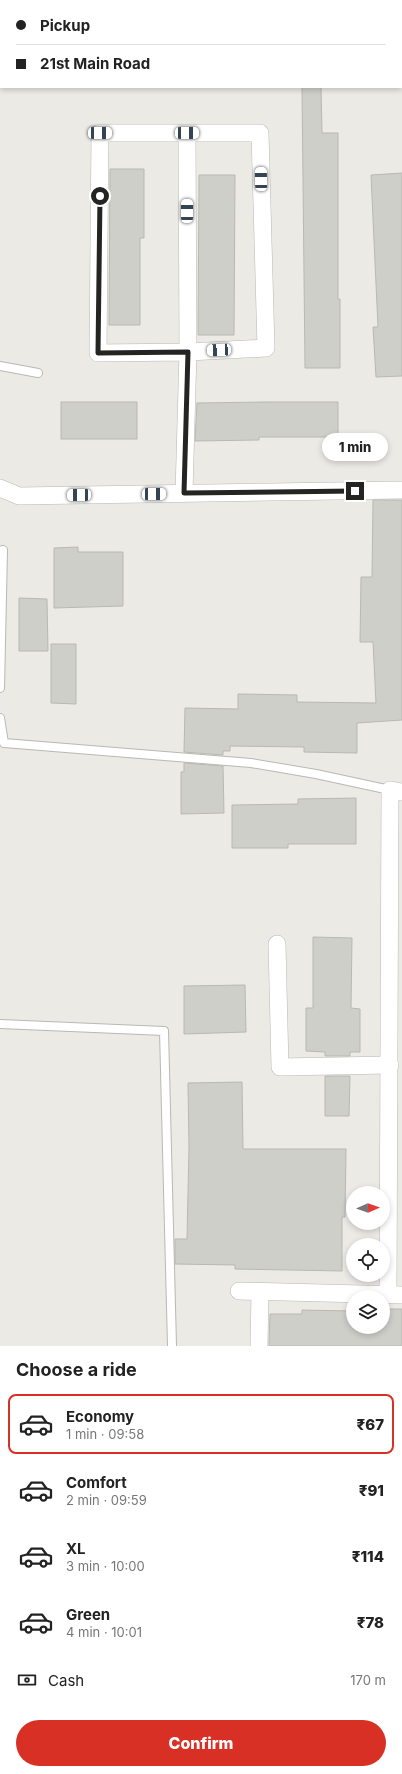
<!DOCTYPE html>
<meta charset="utf-8">
<style>
body{margin:0;font-family:Inter,sans-serif;background:#f2f2f2;color:#222;height:100vh;display:flex;flex-direction:column;font-size:15px;white-space:nowrap}
*{box-sizing:border-box;margin:0}
p{font-size:13px;color:#767676}
.icon{flex:none;width:22px;height:22px;fill:none;stroke:currentColor;stroke-width:2;stroke-linecap:round;stroke-linejoin:round}
.map{position:relative;height:1346px;overflow:hidden}
.sheet{display:flex;flex-direction:column;background:#fff;flex:1}
.sheet>*{flex:none}
.hud{position:absolute;left:0px;top:0px;width:402px;height:88px;box-shadow:0 2px 6px #0003;display:grid;align-content:center;height:88px;padding:0 16px;background:#fff}
.needle{width:26px;rotate:88deg}
.buttons{position:absolute;left:346px;top:1186px;display:grid;gap:8px}
.buttons a{display:grid;place-items:center;width:44px;height:44px;border-radius:50%;background:#fff;box-shadow:0 2px 6px #0003;font-size:20px}
.end{position:absolute;width:18px;height:18px;margin:-9px;border:5px solid #242422;background:#fff;box-shadow:0 0 0 2px #fff}
.from{border-radius:50%}
.bubble{position:absolute;height:28px;border-radius:14px;background:#fff;box-shadow:0 2px 6px #0003;font-size:13px;font-weight:800;line-height:28px;text-align:center}
.car{position:absolute;width:12px;height:24px;margin:-12px -6px;border-radius:5px;box-shadow:0 0 3px 1px #0007;background:linear-gradient(#fff 24%,#345 0 40%,#fff 0 76%,#345 0 86%,#fff 0)}
.hud b{display:flex;align-items:center;gap:14px;height:38px;font-size:15px}
.hud b+b{border-top:1px solid #e0e0e0}
.hud i{width:10px;height:10px;background:#222}
ul{padding:0;list-style:none}
li{display:flex;align-items:center;gap:12px;height:60px;margin:0 8px 6px;padding:0 8px;border:2px solid transparent;border-radius:8px}
li div{flex:1}
li b{display:block;font-size:15px}
li em{font-style:normal;font-weight:800}
li.active{border-color:#d93025}
li>.icon{width:36px;height:36px;stroke-width:1.5}
h2{padding:0 16px;font-size:18px;line-height:48px}
.pay{display:flex;align-items:center;gap:10px;height:44px;padding:0 16px;font-size:15px}
.pay p{margin-inline-start:auto}
.cta{display:flex;gap:8px;margin-top:auto;padding:8px 16px}
.cta a{flex:1;height:46px;border-radius:24px;background:#d93025;color:#fff;font-size:16px;font-weight:800;line-height:46px;text-align:center}
.map>svg:first-child{display:block}
.building{fill:#cfcfca;stroke:#b9b8b3}
.lines{fill:none;stroke-linecap:round;stroke-linejoin:round}
.lane-casing{stroke:#b9b8b4;stroke-width:10}
.street-casing{stroke:#b9b8b4;stroke-width:18}
.lane{stroke:#fff;stroke-width:8}
.street{stroke:#fff;stroke-width:17}
.route{stroke:#242422;stroke-width:5}
</style>
<div class="map">
<svg width="402" height="1346" viewBox="0 0 402 1346">
<rect width="100%" height="100%" fill="#ebeae5"/>
<g class="building">
<path d="M302,87h19l1,46h16v166h2v69h-35z"/>
<path d="M110,169h34v69h-4v87h-31z"/>
<path d="M402,173v203l-26,1 -3,-50h5l-7,-152z"/>
<path d="M199,175h36l-1,160h-36z"/>
<rect x="61" y="402" width="76" height="37"/>
<path d="M266,402h72v35h-79v3l-64,1 2,-38z"/>
<path d="M373,500h29v220l-45,3v30l-53,-1v-5l-74,-1v5h-7v4l-39,-3 1,-44 53,1v-15l59,1v7l79,1 -3,-61h-13l1,-65h11z"/>
<path d="M78,547v5h45v54l-69,2v-60z"/>
<path d="M19,598l28,1 1,52h-29z"/>
<path d="M51,644h25v60l-25,-1z"/>
<path d="M184,763l39,3 1,47 -43,1v-42h3z"/>
<path d="M356,798v46h-68v4h-56v-43l66,-1v-5z"/>
<path d="M313,937l39,1 -1,70 9,1v43h-10v4h-25v-4l-19,-1v-43h7z"/>
<path d="M245,985l1,47 -62,2v-48z"/>
<path d="M325,1076h25l-1,40h-24z"/>
<path d="M242,1082l1,67h103l-1,68h-3v54l-107,-2v-4l-60,-1v-25h12l2,-91 -1,-65z"/>
<path d="M383,1309h19v37h-133l1,-32h32v-4l51,1v16h30z"/>
</g>
<g class="lines">
<g class="lane-casing">
<g id="lane">
<path d="M0,366l38,7"/>
<path d="M0,688l3,-138"/>
<path d="M0,718l4,25 247,20 65,11 74,16"/>
<path d="M0,1024l164,7 8,315"/>
</g>
</g>
<g class="street-casing">
<g id="street">
<path d="M0,488l19,8 383,-6"/>
<path d="M184,493l4,-141 78,-4 -6,-215h-160l-2,220 90,-1 -1,-219"/>
<path d="M277,944l3,123 110,-2"/>
<path d="M239,1291l163,4"/>
<path d="M388,1294l2,-504 12,2"/>
<path d="M259,1346l1,-54"/>
</g>
</g>
<use href="#lane" class="lane"/>
<use href="#street" class="street"/>
</g>
<g class="lines">
<path class="route" d="M100,196l-2,157 90,-1 -4,141 171,-2"/>
</g>
</svg>
<div class="buttons">
<a><svg class="needle" viewBox="-14 -14 28 28"><path d="M0-13l5 13h-10z" fill="#e53935"/><path d="M0 13l5-13h-10z" fill="#767676"/></svg></a>
<a><svg class="icon" aria-label="locate" viewBox="0 0 24 24"><circle cx="12" cy="12" r="6"/><path d="M12 2v4M12 18v4M2 12h4M18 12h4"/></svg></a>
<a><svg class="icon" aria-label="layers" viewBox="0 0 24 24"><path d="M12 4l9 5-9 5-9-5zM3 14l9 5 9-5"/></svg></a>
</div>
<i class="end from" style="left:100px;top:196px"></i>
<i class="end" style="left:355px;top:491px"></i>
<div class="bubble" style="left:322px;top:433px;width:66px">1 min</div>
<i class="car" style="left:100px;top:133px;rotate:90deg"></i>
<i class="car" style="left:187px;top:133px;rotate:90deg"></i>
<i class="car" style="left:261px;top:179px;rotate:359deg"></i>
<i class="car" style="left:187px;top:211px;rotate:0deg"></i>
<i class="car" style="left:219px;top:350px;rotate:267deg"></i>
<i class="car" style="left:154px;top:494px;rotate:89deg"></i>
<i class="car" style="left:79px;top:495px;rotate:269deg"></i>
<div class="hud">
<b><i class="from"></i>Pickup</b>
<b><i></i>21st Main Road</b>
</div>
</div>
<section class="sheet">
<h2>Choose a ride</h2>
<ul>
<li class="active"><svg class="icon" aria-label="car" viewBox="0 0 24 24"><path d="M5 17H2v-5l4-1 3-4h7l3 4 3 1v5h-3M9 17h6M6 11h13"/><circle cx="7" cy="17" r="2"/><circle cx="17" cy="17" r="2"/></svg><div><b>Economy</b><p>1 min · 09:58</p></div><em>₹67</em></li>
<li><svg class="icon" aria-label="car" viewBox="0 0 24 24"><path d="M5 17H2v-5l4-1 3-4h7l3 4 3 1v5h-3M9 17h6M6 11h13"/><circle cx="7" cy="17" r="2"/><circle cx="17" cy="17" r="2"/></svg><div><b>Comfort</b><p>2 min · 09:59</p></div><em>₹91</em></li>
<li><svg class="icon" aria-label="car" viewBox="0 0 24 24"><path d="M5 17H2v-5l4-1 3-4h7l3 4 3 1v5h-3M9 17h6M6 11h13"/><circle cx="7" cy="17" r="2"/><circle cx="17" cy="17" r="2"/></svg><div><b>XL</b><p>3 min · 10:00</p></div><em>₹114</em></li>
<li><svg class="icon" aria-label="car" viewBox="0 0 24 24"><path d="M5 17H2v-5l4-1 3-4h7l3 4 3 1v5h-3M9 17h6M6 11h13"/><circle cx="7" cy="17" r="2"/><circle cx="17" cy="17" r="2"/></svg><div><b>Green</b><p>4 min · 10:01</p></div><em>₹78</em></li>
</ul>
<div class="pay"><svg class="icon" aria-label="cash" viewBox="0 0 24 24"><path d="M3 7h18v10H3z"/><circle cx="12" cy="12" r="2"/></svg>Cash<p>170 m</p></div>
<div class="cta"><a>Confirm</a></div>
</section>
